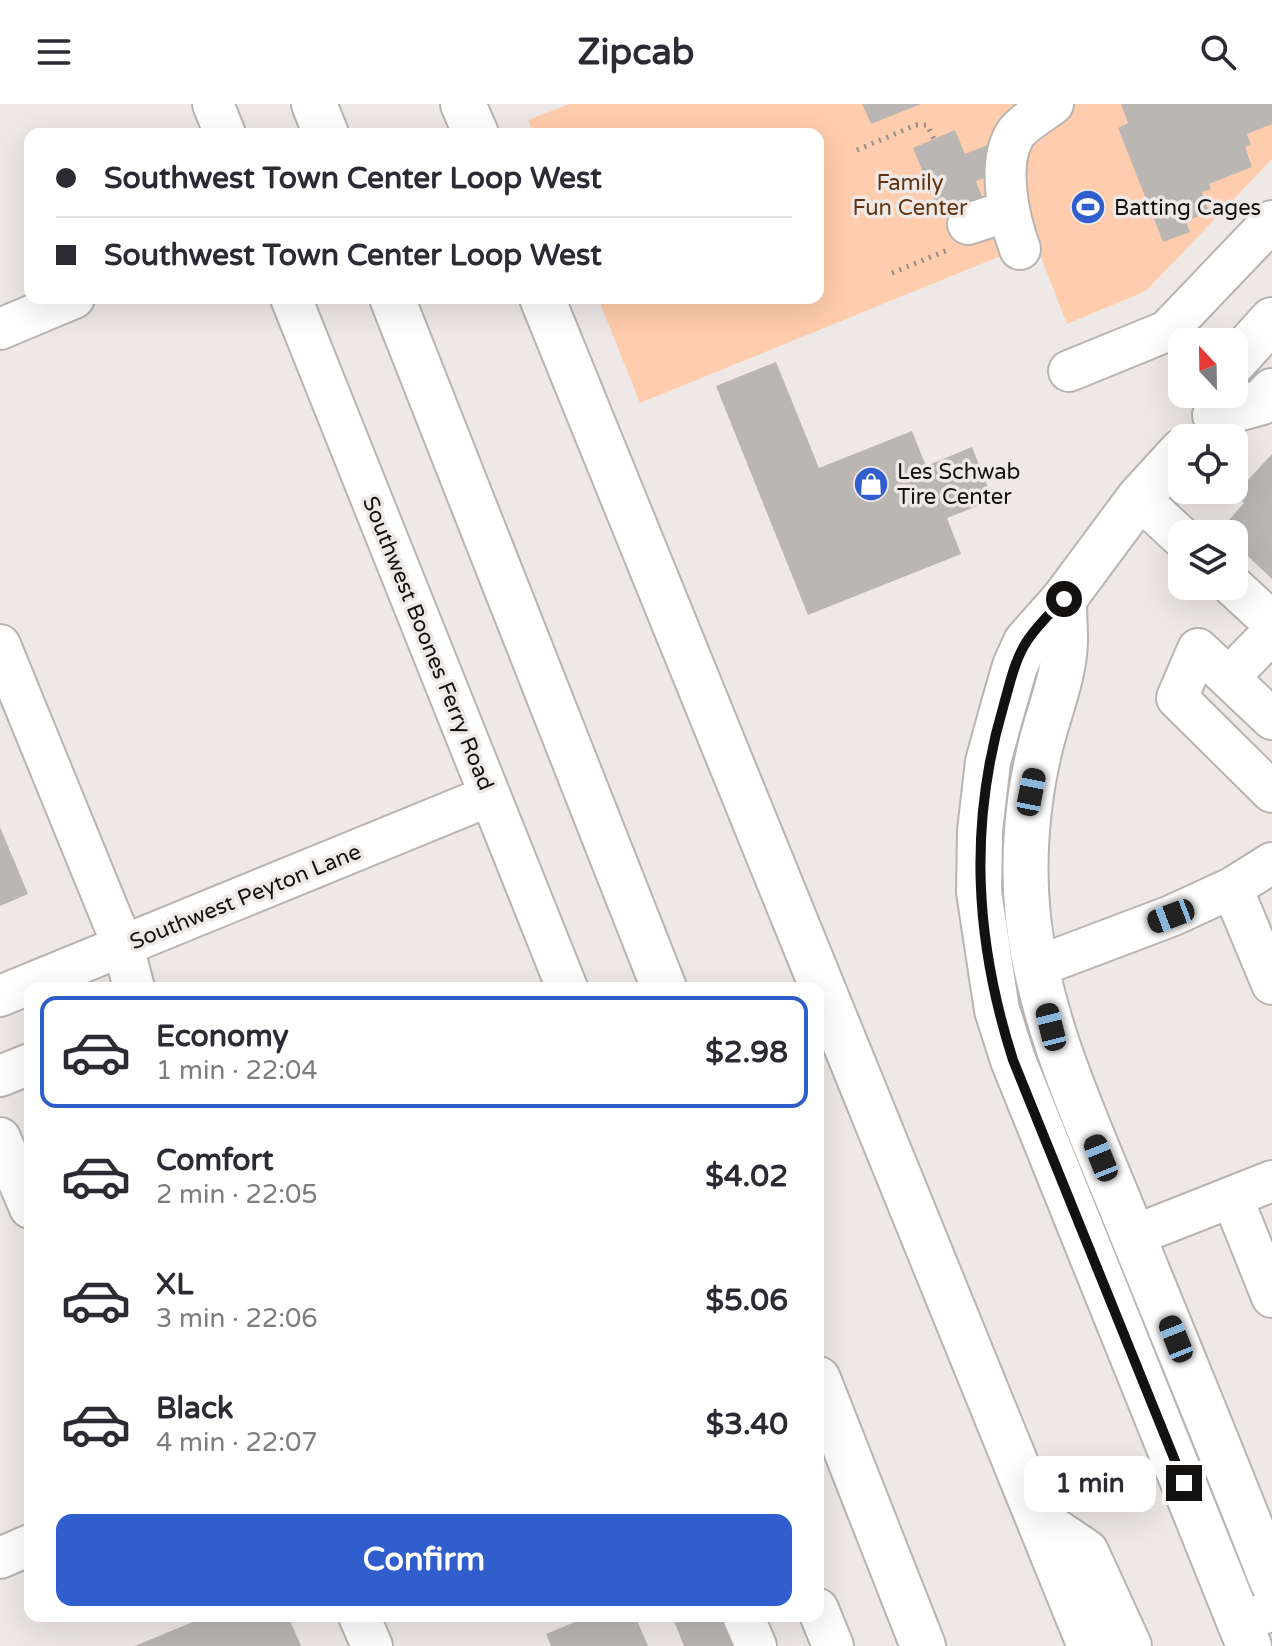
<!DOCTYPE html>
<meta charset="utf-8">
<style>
body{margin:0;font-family:"Varela Round",sans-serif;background:#f2f2f3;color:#2b2b33;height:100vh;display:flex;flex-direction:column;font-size:30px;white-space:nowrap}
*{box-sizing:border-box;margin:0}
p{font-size:26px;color:#7c7c81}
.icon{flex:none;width:44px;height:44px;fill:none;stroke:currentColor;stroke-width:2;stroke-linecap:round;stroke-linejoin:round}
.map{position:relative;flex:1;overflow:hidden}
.sheet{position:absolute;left:24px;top:878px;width:800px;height:640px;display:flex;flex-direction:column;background:#fff;border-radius:16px;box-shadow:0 8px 32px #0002}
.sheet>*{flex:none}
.guide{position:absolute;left:24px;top:24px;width:800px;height:176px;border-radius:16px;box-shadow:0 8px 32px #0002;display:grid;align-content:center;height:176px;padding:0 32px;background:#fff}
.needle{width:52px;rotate:338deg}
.controls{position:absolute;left:1168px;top:224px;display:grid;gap:16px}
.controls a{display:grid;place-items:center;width:80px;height:80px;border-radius:16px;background:#fff;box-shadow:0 8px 32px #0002;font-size:40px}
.end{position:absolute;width:36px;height:36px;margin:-18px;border:10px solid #131211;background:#fff;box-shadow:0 0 0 4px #fff}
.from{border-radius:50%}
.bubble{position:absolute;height:56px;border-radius:16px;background:#fff;box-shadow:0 8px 32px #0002;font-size:26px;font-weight:700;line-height:56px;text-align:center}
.car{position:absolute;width:24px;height:48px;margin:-24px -12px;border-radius:10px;box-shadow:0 0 6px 2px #0007;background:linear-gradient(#222 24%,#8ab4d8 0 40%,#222 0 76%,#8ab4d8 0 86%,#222 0)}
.guide b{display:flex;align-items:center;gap:28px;height:76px;font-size:30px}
.guide b+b{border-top:2px solid #e1e1e2}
.guide i{width:20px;height:20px;background:#2b2b33}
ul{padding:14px 0 0;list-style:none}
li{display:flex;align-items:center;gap:24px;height:112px;margin:0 16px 12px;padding:0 16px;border:4px solid transparent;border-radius:16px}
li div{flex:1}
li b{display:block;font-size:30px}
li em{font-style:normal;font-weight:700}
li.current{border-color:#305ecd}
li>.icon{width:72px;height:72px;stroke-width:1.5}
.button{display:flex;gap:16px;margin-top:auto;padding:16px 32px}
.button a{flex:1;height:92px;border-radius:16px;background:#305ecd;color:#fff;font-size:32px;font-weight:700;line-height:92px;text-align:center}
header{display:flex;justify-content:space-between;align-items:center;height:104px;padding:0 32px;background:#fff;font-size:36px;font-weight:700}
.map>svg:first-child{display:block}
.green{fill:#ffcdad}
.building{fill:#bab6b3}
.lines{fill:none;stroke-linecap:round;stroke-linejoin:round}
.minor-casing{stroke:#b8b4b1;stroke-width:44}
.major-casing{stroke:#b8b4b1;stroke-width:48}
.highway-casing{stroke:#b8b4b1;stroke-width:48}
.path{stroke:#8f8c8a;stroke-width:5;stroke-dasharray:2 6;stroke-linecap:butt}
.minor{stroke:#fff;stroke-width:40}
.major{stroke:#fff;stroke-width:44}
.highway{stroke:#fff;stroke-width:44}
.route{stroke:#131211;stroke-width:10}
.labels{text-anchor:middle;stroke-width:7;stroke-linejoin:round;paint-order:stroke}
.park-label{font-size:22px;fill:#623411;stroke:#eee9e6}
.poi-label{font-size:22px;fill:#131211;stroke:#eee9e6;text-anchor:start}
.street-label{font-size:22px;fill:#131211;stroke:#eee9e6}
</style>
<header><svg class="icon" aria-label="menu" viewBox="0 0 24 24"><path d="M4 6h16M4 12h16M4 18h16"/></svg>Zipcab<svg class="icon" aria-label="search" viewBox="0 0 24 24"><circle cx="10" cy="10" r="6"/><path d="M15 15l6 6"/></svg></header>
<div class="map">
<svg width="1272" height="1542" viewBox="0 0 1272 1542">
<rect width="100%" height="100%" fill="#eee9e6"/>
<path class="green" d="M569,0h703v55l-126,132 -79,33 -32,-82 -395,161 -42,-105h220v-164h-284l-6,-14z"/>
<g class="building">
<path d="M862,0h59l-50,20z"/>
<path d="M1121,0h151v20l-25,10 4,11 -6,2 7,20 -43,17 2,5 -9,3 7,20 -23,9 4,11 -27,10 -45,-114 10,-5z"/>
<path d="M955,26l10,24 22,-9 11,27 -22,9 8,21 -42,17 -29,-71z"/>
<path d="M776,258l43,106 93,-37 14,35 46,-19 21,53 -46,18 14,36 -153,61 -92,-229z"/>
<path d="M1272,350v125l-38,-36v-9h-10l-4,-4 24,-27 -9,-9z"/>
<path d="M0,723l28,67 -28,12z"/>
<path d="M207,1512h81l13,30h-166z"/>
<path d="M589,1512h46l13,30h-97l-5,-12z"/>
<path d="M672,1512h59l12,30h-59z"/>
</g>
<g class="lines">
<g class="minor-casing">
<g id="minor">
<path d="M213,0l12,30"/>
<path d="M968,120l40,-13"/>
<path d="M1020,145c-11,-30 -23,-83 -6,-113 7,-12 27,-23 39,-32"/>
<path d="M291,194l276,690"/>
<path d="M0,225l74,-31"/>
<path d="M1069,267l98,-40 105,-110"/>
<path d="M1139,394l43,40"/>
<path d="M1233,482l39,36"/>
<path d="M0,541l123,301 11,42"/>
<path d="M1229,573l43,-44"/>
<path d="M1272,615l-74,-70 -21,49 95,94"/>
<path d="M1232,784l40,96"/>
<path d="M1036,863l135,-51 61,-28 40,-25"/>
<path d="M0,892l489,-200"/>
<path d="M0,972l30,-12"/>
<path d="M0,1034l30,70"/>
<path d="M1232,1093l40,100"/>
<path d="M1133,1132l139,-55"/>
<path d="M0,1454l30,-13"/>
<path d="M818,1505l15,37"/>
<path d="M359,1512l13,30"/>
<path d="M743,1512l13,30"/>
<path d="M1240,1519l32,-13"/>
</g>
</g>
<g class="major-casing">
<g id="major">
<path d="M1234,258l38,-42"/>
<path d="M1215,311l47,-13 10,-11"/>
<path d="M1182,347l-43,47 -75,101 -38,43 -11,24 -13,45 -14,51 -8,69 -1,61 18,118 16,50 236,586"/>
<path d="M1064,495c0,15 1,29 1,43 -1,36 -17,71 -25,106 -13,53 -18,114 -12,169 11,101 54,194 92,287 51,126 103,251 152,377"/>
</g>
</g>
<g class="highway-casing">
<g id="highway">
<path d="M314,0l12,30"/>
<path d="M463,0l13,30"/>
<path d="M392,194l272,690"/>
<path d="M542,194l548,1348"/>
<path d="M818,1275l105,267"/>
<path d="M1040,1417l46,31 43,94"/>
</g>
</g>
<g class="path">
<path d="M857,46l59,-25h11l7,14"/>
<path d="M892,169l58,-24"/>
</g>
<use href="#minor" class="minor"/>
<use href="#major" class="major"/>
<use href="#highway" class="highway"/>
</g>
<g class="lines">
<path class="route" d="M1064,495c-13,13 -27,27 -37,42 -12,18 -17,42 -23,63 -36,121 -29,237 9,356l171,423"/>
</g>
<defs>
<g id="stadium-disc" transform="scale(1.8)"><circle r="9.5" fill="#305ecd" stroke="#eee9e6"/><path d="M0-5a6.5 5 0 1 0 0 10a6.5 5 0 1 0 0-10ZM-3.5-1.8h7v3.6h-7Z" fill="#fff"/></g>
<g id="shop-disc" transform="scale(1.8)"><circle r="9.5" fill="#305ecd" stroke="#eee9e6"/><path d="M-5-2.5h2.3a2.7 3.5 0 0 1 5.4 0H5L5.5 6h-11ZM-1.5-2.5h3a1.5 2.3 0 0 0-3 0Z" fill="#fff"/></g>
</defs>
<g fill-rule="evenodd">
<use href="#stadium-disc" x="1088" y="103"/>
<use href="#shop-disc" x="871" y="380"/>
</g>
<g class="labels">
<g class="park-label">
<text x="910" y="86">Family<tspan x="910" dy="25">Fun Center</tspan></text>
</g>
<g class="poi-label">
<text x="1114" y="111">Batting Cages</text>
<text x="897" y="375">Les Schwab<tspan x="897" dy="25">Tire Center</tspan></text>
</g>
<g class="street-label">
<text transform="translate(429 539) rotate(68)" y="8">Southwest Boones Ferry Road</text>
<text transform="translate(245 792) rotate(-22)" y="8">Southwest Peyton Lane</text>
</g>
</g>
</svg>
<div class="controls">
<a><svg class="needle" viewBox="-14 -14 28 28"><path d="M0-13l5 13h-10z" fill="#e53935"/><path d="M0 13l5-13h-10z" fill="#7c7c81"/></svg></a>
<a><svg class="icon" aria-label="locate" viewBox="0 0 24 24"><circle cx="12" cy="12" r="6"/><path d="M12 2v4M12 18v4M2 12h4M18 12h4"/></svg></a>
<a><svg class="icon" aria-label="layers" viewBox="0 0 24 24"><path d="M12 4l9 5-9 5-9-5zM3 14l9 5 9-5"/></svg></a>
</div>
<i class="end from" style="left:1064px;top:495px"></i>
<i class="end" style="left:1184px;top:1379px"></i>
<div class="bubble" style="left:1024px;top:1352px;width:132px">1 min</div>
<i class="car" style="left:1031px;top:688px;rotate:11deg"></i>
<i class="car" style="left:1171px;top:812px;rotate:249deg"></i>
<i class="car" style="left:1051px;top:923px;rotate:346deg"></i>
<i class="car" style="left:1101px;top:1054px;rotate:338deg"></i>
<i class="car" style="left:1176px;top:1235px;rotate:338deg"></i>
<div class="guide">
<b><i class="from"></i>Southwest Town Center Loop West</b>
<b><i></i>Southwest Town Center Loop West</b>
</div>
<section class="sheet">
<ul>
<li class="current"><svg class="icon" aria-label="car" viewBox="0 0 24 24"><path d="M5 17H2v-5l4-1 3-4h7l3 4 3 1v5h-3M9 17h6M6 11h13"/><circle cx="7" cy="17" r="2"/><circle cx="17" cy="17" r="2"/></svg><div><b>Economy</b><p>1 min · 22:04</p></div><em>$2.98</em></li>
<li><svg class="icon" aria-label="car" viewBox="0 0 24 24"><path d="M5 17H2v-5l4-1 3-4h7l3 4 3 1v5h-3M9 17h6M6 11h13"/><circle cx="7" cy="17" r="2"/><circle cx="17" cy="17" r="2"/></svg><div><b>Comfort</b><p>2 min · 22:05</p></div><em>$4.02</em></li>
<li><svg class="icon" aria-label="car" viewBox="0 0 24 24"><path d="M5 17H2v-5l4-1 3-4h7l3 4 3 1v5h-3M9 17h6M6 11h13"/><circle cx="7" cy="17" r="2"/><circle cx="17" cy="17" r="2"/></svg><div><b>XL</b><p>3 min · 22:06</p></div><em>$5.06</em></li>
<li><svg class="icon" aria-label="car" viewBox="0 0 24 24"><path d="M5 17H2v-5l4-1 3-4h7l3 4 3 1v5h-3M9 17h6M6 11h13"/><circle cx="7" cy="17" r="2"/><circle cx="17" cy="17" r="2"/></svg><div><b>Black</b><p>4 min · 22:07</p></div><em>$3.40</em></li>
</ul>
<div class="button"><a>Confirm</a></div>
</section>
</div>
